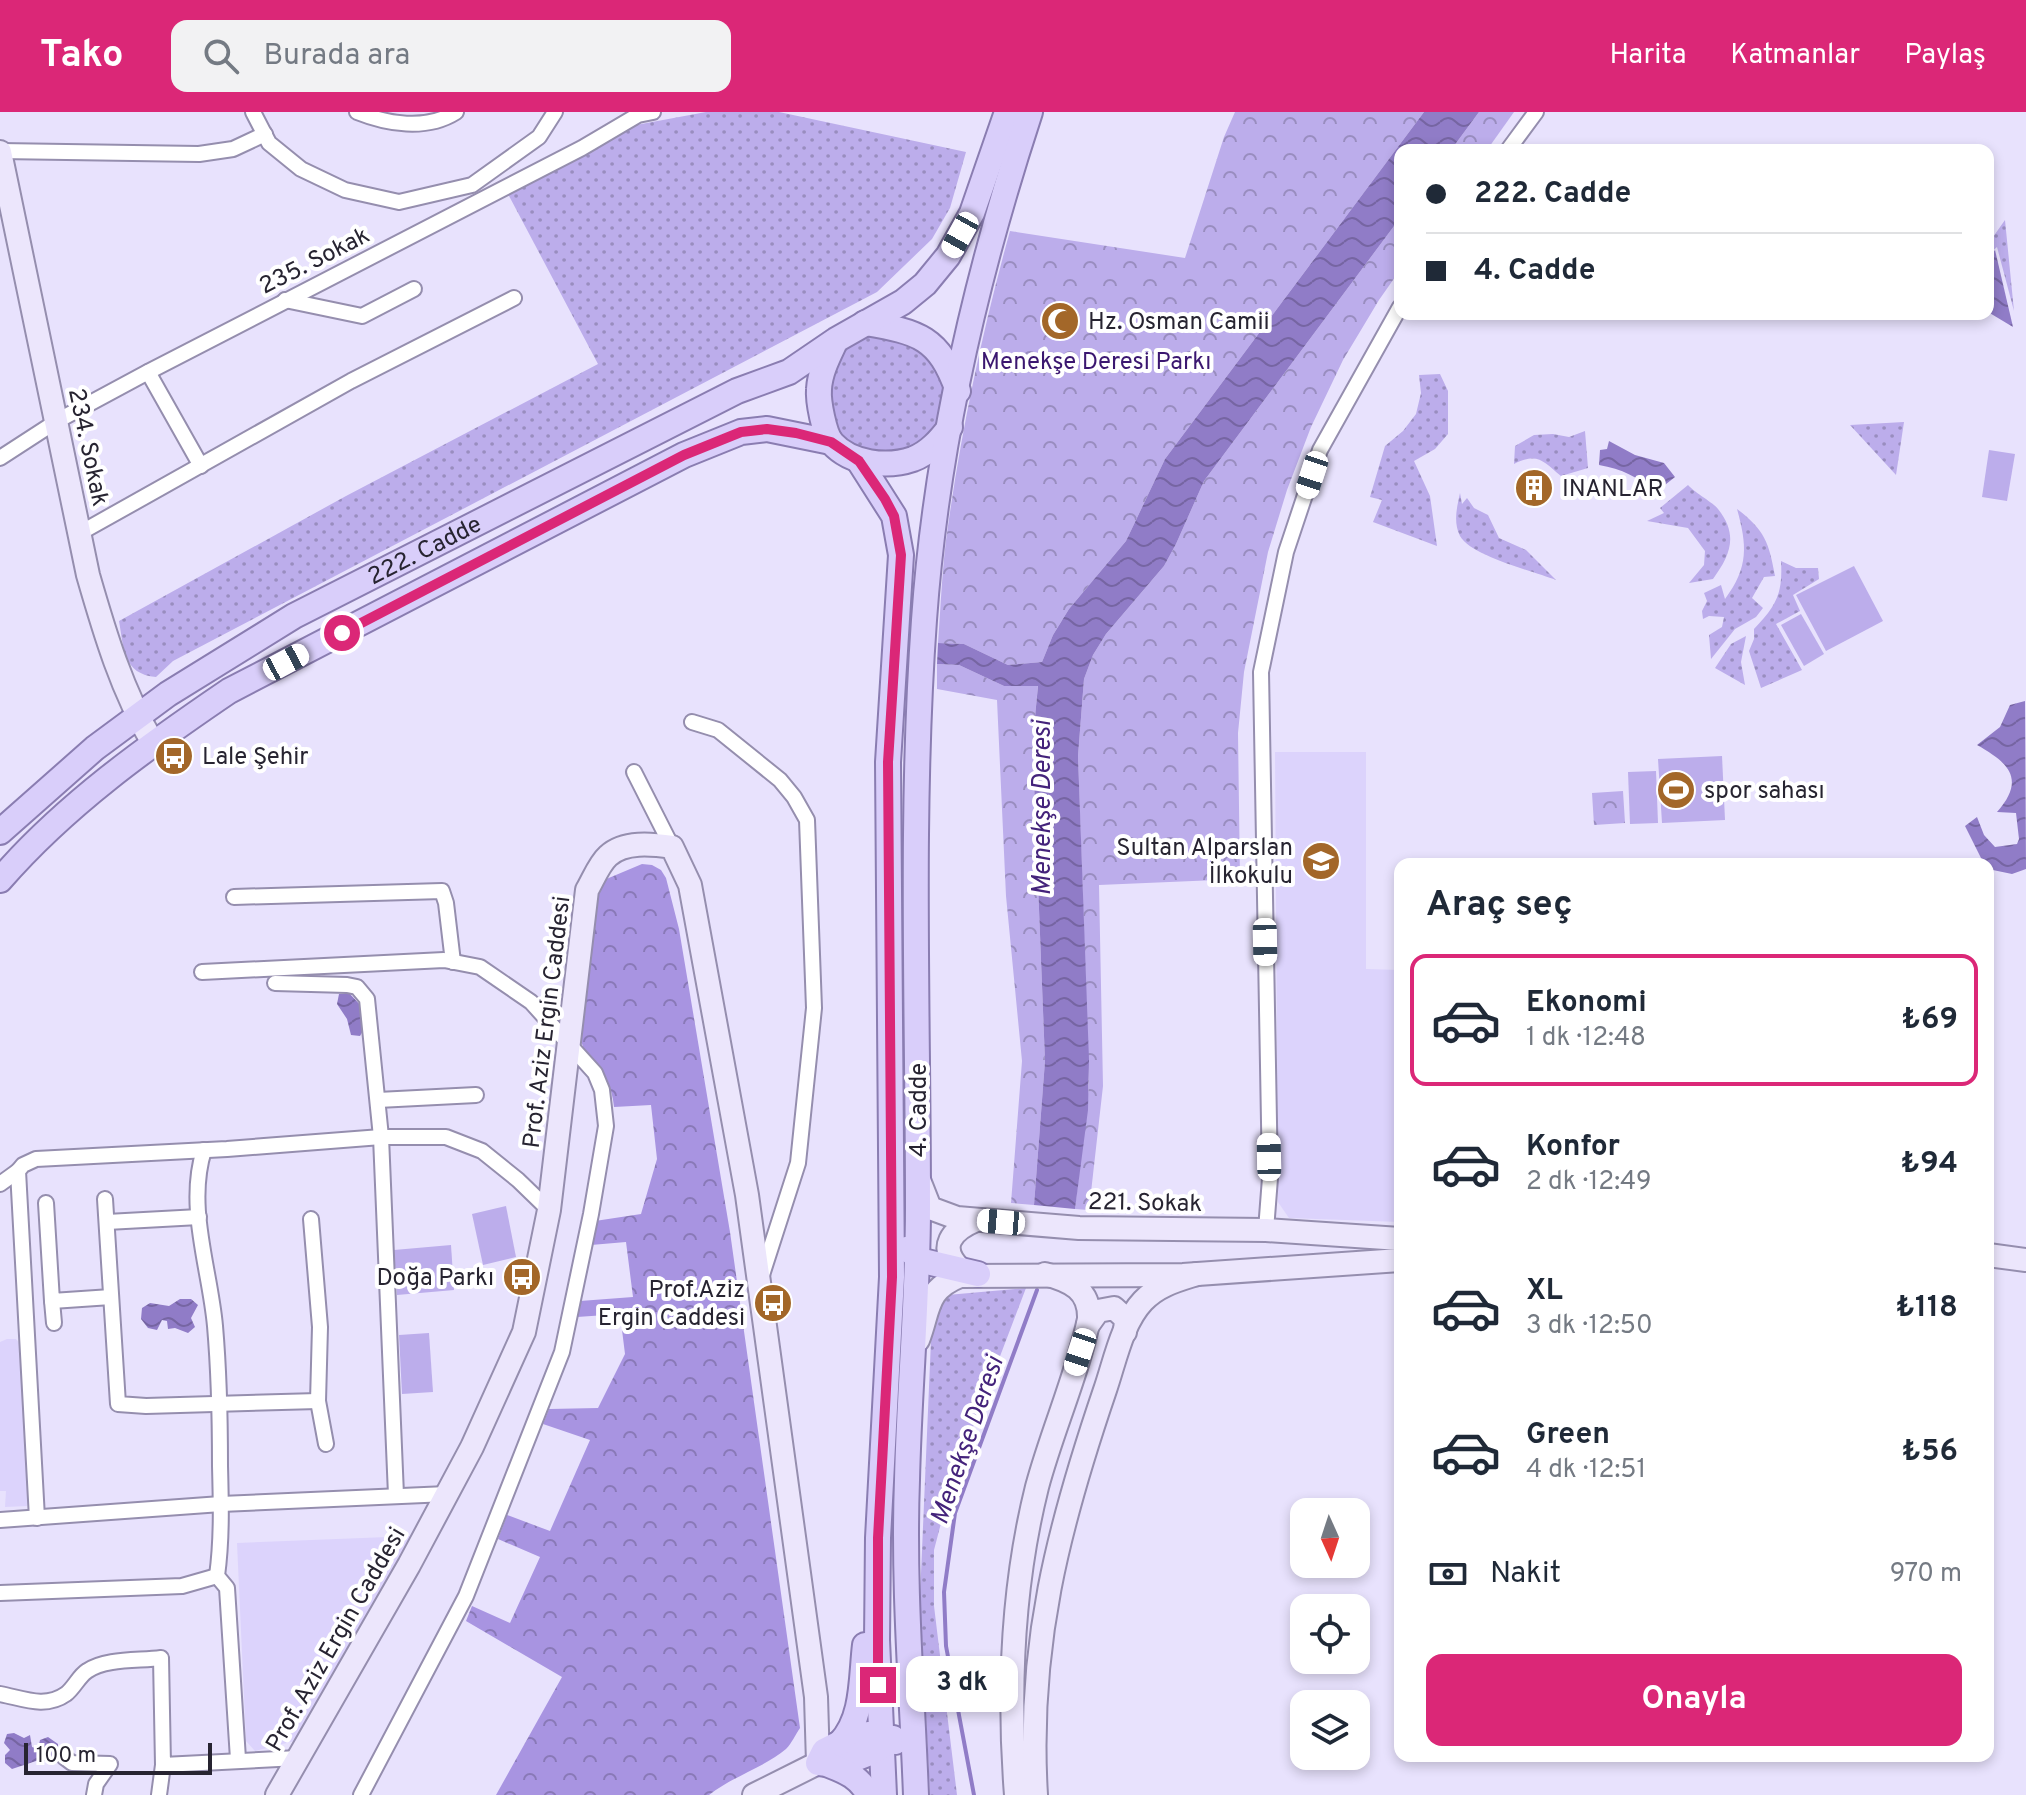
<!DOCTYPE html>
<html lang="tr">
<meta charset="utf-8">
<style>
body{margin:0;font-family:Overpass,sans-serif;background:#f2f2f3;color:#1f2937;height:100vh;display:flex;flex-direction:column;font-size:30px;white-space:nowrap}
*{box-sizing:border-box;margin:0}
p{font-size:26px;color:#747a83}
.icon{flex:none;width:44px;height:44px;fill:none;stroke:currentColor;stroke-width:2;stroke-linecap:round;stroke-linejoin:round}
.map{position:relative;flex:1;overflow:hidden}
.drawer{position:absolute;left:1394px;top:746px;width:600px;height:904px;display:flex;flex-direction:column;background:#fff;border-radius:16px;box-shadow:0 4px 12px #0003}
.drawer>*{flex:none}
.guide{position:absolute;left:1394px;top:32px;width:600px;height:176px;border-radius:16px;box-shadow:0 4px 12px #0003;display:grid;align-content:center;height:176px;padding:0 32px;background:#fff}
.needle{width:52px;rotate:177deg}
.fabs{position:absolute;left:1290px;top:1386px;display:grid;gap:16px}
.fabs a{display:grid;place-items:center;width:80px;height:80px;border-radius:16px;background:#fff;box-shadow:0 4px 12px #0003;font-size:40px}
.scale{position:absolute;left:24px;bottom:20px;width:188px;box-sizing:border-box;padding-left:8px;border:4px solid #272431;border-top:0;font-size:22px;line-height:28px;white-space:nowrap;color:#272431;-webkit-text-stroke:6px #fff;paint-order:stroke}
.end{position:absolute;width:36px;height:36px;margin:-18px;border:10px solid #db2777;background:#fff;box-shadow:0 0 0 4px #fff}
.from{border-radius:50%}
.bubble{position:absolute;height:56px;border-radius:16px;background:#fff;box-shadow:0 4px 12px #0003;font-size:26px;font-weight:700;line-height:56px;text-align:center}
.car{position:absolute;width:24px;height:48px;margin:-24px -12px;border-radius:10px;box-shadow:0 0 6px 2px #0007;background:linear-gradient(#fff 24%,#345 0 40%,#fff 0 76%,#345 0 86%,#fff 0)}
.guide b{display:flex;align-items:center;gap:28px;height:76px;font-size:30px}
.guide b+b{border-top:2px solid #e0e1e3}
.guide i{width:20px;height:20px;background:#1f2937}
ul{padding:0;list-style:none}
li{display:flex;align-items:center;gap:24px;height:132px;margin:0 16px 12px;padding:0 16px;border:4px solid transparent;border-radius:16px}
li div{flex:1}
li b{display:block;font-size:30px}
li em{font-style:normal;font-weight:700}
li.current{border-color:#db2777}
li>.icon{width:72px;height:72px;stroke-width:1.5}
h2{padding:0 32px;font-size:36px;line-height:96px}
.pay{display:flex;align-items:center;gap:20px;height:88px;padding:0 32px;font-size:30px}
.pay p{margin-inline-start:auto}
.action{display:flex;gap:16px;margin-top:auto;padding:16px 32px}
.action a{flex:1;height:92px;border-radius:16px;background:#db2777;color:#fff;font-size:32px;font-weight:700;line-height:92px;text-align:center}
header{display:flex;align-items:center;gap:48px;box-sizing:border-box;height:112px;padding:0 40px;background:#db2777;color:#fff}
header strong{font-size:38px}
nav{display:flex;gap:44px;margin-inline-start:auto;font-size:28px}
.search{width:560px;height:72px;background:#f2f2f3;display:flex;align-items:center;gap:20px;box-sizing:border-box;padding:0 28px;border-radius:16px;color:#747a83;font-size:30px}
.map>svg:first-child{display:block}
.built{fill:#dcd3fc}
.grass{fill:url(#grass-dots)}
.forest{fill:url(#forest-crowns)}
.park{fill:url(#park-crowns)}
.pitch{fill:#bcadeb}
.water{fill:url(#water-waves)}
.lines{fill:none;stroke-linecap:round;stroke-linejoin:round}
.stream{stroke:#907cc7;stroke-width:4}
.street-casing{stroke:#958eae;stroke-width:18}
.secondary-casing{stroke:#958eae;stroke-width:26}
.primary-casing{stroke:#8a7db1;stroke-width:28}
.street{stroke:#fff;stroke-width:14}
.secondary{stroke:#ece6fc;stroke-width:22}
.primary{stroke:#d9cefa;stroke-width:24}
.route{stroke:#db2777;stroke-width:10}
.labels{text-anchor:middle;stroke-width:8;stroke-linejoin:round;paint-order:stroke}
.street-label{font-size:24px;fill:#272431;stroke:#fff}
.poi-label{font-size:24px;fill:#272431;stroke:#fff;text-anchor:start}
.park-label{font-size:24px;fill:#3b1770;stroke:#fff}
.water-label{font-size:26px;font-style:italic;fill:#44237b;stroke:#fff}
</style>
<header>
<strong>Tako</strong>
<div class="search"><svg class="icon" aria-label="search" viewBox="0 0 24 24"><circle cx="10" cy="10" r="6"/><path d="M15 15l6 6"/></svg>Burada ara</div>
<nav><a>Harita</a><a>Katmanlar</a><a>Paylaş</a></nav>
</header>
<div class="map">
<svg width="2026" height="1683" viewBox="0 0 2026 1683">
<defs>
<pattern id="grass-dots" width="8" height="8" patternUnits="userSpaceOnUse" patternTransform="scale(2)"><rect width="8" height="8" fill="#bcadeb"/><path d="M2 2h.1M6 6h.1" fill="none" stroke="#998dbf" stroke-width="1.8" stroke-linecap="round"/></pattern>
<pattern id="forest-crowns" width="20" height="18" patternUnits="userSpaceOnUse" patternTransform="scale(2)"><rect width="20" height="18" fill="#a894e1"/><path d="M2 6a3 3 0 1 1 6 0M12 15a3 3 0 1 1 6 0" fill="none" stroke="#8979b7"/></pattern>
<pattern id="park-crowns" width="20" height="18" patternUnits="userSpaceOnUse" patternTransform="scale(2)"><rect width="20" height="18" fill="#bcadeb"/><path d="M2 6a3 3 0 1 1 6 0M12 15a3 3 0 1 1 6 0" fill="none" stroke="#998dbf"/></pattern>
<pattern id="water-waves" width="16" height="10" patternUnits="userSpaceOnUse" patternTransform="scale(2)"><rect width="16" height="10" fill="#907cc7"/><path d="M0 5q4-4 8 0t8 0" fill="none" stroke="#7665a2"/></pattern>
</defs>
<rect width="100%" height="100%" fill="#e8e2fd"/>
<g class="built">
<path d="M1275,640h91v217l34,1v252l-111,-4 -11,-16z"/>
<path d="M7,1227h9l4,5 10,153 -3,9 -22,1 1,-16h-6v-149z"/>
<path d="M413,1424l-115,204 -43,11 -9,-10 -9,-198z"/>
</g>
<g class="grass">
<path d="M706,0h73l187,40 -16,56 -18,31 -55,53 -704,369 -17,16c-33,-3 -32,-28 -37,-56l227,-125 252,-132 -91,-172 129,-67z"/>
<path d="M2005,108l9,91 -17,-64 -9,8v-11z"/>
<path d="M901,216l45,45c-1,13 1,31 -3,43 -14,39 -90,52 -108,13 -7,-16 -8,-38 -12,-55l21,-33z"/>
<path d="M1440,262l8,17v43l-13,15 -21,12 16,35 7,50 -64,-24 9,-22 -12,-3 15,-51 18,-15 13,-17 5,-21 -2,-18z"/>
<path d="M1904,310l-8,53 -46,-50z"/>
<path d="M1585,319l3,37 -27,8c-18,-15 -23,-24 -47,-12l1,-18 19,-11 19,-1 16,3z"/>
<path d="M1688,373c7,8 26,18 30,24 21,26 12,47 -5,70l-24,4 15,-18 1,-14 -17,-23 -41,-7 17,-8 -4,-5z"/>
<path d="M1460,381l2,11 5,-6 7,10 14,7 11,23 27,12 30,30c-23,-9 -85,-24 -96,-44 -7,-14 -3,-29 0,-43z"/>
<path d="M1737,397c28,21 32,34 38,67l-11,1 -12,21 11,10 -7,9 -21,12 -24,30 -2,-24 13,-8 2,-10 -15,-1 -6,3 -1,-8 5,-10 -3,-8 17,-8 4,14c24,-32 22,-54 12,-90z"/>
<path d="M1781,449l15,7h22l1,11 -26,16 7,16 -24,13 26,46 -41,18 -12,-37 5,-12v-10c22,-23 29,-35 27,-68z"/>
<path d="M1746,524l-5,26 4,23 -30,-17 16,-24z"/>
<path d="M1026,1176l-75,197 -17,65v56l23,189h-27l-10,-198 12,-280 15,-22z"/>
</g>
<path class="forest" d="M642,752l10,1 9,5 5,8 13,51 51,303 70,496c-5,7 -8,15 -14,21 -21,18 -53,27 -77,46h-213l66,-118 -96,-56 6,-15 38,17 30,-66 -42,-18 9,-24 43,16 40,-91 -47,-16 6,-15 49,-1 27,-54 -5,-40 -43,3 3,-16 53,-4 -7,-55 -35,3 4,-24 46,-7 16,-55 -6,-54 -37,2c-3,-41 -32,-40 -34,-75l13,-133 11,-19z"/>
<g class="park">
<path d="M1235,0h189l-259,347 -39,82 -57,68 -16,26 -11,27 -34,3 -44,-21 -26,-1c3,-38 4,-78 10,-117 14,-99 35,-198 62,-295l175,27 39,-121z"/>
<path d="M1479,0h35l-27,38h-36z"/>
<path d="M1400,106v52l-21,30 -36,60 -32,67 -24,63 -19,62 -24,120 -6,61 2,146 -141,6 4,201 -14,124 -14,-1 14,-124 -11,-329 6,-77 9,-24 13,-21 58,-68 12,-22 28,-63z"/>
<path d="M937,552l22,1 45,21 34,-1 -4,42v55l11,279 -11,144 -23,-2 11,-142 -16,-165 -9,-196 -60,-11z"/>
<path d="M1623,679l2,32 -31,2 -2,-32z"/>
</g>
<g class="pitch">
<path d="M1989,338l26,4 -8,47 -25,-4z"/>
<path d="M1854,454l29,55 -57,30 -30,-56z"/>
<path d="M1801,502l23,40 -20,12 -23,-41z"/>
<path d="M1722,644l3,64 -63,3 -4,-64z"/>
<path d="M1656,659l2,52 -28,1 -2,-52z"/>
<path d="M506,1094l10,51 -33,8 -11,-51z"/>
<path d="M451,1133l3,45 -57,5 -3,-45z"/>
<path d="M429,1221l4,59 -31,2 -3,-59z"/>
</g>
<g class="water">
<path d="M1424,0h55l-28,38h-51v68l-196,263 -28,63 -12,22 -58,68 -13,21 -9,24 -6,77 11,304 -1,50 -13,99 -41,-4 11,-144 -11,-279v-55l4,-41h-34l-45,-21 -22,-1 1,-21 26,1 44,21 34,-3 11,-27 16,-26 57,-68 39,-82z"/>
<path d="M1995,138l18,77 -25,-15v-53z"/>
<path d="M1609,329l26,14 29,8 11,14 -19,15c-18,-15 -34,-23 -57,-27l1,-15 7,-1z"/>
<path d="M2025,589l1,168 -14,5 -24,-5v-5h-4l-19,-38 12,-9 7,18 11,12 22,-3 2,-5 -3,-26 -19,-1c29,-33 12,-49 -20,-67l23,-18 10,-22z"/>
<path d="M349,881l16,17 -1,19 -4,7 -9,-1 -4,-16 -10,-15 2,-10z"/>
<path d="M180,1187h11l7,6 -7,13 4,9 -7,6 -13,-5 -7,1 -1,-8 -5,-1 -5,10 -9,-2 -7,-9 1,-11 8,-5 19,3z"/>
<path d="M14,1621l10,5 6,-3 2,12 6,2 2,-9 8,-3 10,7v10l-7,8 -12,-2 -27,9 -7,-6v-8l5,-5 -6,-7 3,-9z"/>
</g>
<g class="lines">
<path class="stream" d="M974,1683l-28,-149 -2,-54 11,-79 82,-223"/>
<g class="street-casing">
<g id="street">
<path d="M253,0l16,31 32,26 44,21 54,12 73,-17 67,-48 16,-25"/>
<path d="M357,0c30,12 69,19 99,0"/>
<path d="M1508,38l28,-38"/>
<path d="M0,39l199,3 34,-5 32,-15"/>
<path d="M285,188l77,16 52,-27"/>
<path d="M148,260l53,94"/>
<path d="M0,346l57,-37 91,-49 434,-224 56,-33 15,-3"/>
<path d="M80,421l271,-152 163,-83"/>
<path d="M692,610l26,8 62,50 14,17 13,23 7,188 -16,155 -36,112"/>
<path d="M634,660l38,75"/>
<path d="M234,785l208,-6 4,12 7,59"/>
<path d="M202,860l242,-12 36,7 51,35 64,71 7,17 4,36 -15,88 -29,138 -96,244 -105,199"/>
<path d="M275,871l72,2 10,2 10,12 14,138 15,358"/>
<path d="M378,988l98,-5"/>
<path d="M204,1038c-18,57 6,119 11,176 4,46 5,93 5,140 1,37 2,73 -3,110l10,12 11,171"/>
<path d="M0,1072l18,-13"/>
<path d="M105,1087l13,205 28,2 172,-5"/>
<path d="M46,1091l6,98 59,-4"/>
<path d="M311,1107l9,108 -2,74 8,43"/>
<path d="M107,1110l92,-5"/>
<path d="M1266,1118l4,-52 -9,-506 25,-120 34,-102 80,-143"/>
<path d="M52,1189l2,22"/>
<path d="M37,1406l-19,-347 5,-6 13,-6 191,-10 154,-12h65l36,14 36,29 31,30"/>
<path d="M0,1408l221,-16 226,-10"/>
<path d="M0,1481l182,-7 35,-10"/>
<path d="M0,1582c22,4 45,15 66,0 8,-6 13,-18 21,-23 19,-13 52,-10 74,-13l2,107 135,-7"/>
<path d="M64,1645l8,6 38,1 -14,20 -2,11"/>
<path d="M159,1683l4,-30"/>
</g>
</g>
<g class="secondary-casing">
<g id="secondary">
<path d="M0,40l88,423c17,59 34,116 65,168"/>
<path d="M919,1068l11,28 27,10 122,10 187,2 134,9"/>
<path d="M1988,1143l38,5"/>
<path d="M960,1157c-23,-22 -8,-39 16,-49"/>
<path d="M1088,1213l10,-14 16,-3 12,11 -1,13"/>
<path d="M918,1228c12,-31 7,-50 42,-64l223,-1 217,-15"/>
<path d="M277,1683l132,-230 63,-118 52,-115 25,-122 38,-320c6,-10 12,-26 21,-34 16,-15 44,-12 64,-9l18,38 57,310 69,502 2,66 -64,32"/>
<path d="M1016,1683c-8,-102 -4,-208 21,-308 15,-56 40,-111 52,-168 1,-29 -18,-38 -44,-45"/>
<path d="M1036,1683c-9,-148 22,-267 69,-405 10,-29 17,-67 38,-89 15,-16 35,-21 54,-27"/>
</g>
</g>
<g class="primary-casing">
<g id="primary">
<path d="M865,211c54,9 74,14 93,68"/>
<path d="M835,230c-7,15 -15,30 -16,47 -1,12 5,45 13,54 19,21 55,25 81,16 16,-6 27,-19 37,-32"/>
<path d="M859,349l35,55 7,39 -13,207 4,515 -14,261 -1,102 7,155"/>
<path id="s1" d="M0,720l95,-84 73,-54 126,-78 443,-225 52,-19 47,-32 67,-38 22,-18 23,-28 24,-43 35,-101"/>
<path d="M0,768c65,-75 148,-134 229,-189l455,-236 57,-23 26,-3 64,13"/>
<path d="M907,1137l16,12 55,13"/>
<path d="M893,1626c-19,16 -51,29 -75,25l6,-12 16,-8 28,-9h13c5,2 9,5 14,8"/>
<path d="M840,1631c24,-25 21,-66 25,-98"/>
<path d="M829,1653c18,7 30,12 40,30"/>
<path d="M916,1683c-4,-105 -13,-210 -9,-315 2,-91 11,-181 11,-273 0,-195 -8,-392 6,-587 12,-170 53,-347 106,-508"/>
</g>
</g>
<use href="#street" class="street"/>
<use href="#secondary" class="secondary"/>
<use href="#primary" class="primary"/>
</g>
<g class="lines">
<path class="route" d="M342,521l342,-178 57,-23 26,-3 29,4 35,9 28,19 26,38 9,17 7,39 -13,207 4,515 -14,261v147"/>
</g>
<defs>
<g id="mosque-disc" transform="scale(2)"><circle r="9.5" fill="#a36729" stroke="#fff"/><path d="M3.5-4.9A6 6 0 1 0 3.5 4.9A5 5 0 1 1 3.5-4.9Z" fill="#fff"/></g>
<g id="building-disc" transform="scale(2)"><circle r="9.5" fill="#a36729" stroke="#fff"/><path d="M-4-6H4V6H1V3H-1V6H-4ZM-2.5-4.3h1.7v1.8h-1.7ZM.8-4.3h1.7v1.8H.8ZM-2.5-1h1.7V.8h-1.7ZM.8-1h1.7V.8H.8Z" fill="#fff"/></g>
<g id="bus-disc" transform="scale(2)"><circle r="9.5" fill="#a36729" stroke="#fff"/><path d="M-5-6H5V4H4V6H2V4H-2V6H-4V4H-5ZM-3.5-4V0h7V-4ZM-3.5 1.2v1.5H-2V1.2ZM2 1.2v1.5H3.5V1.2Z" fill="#fff"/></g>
<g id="stadium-disc" transform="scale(2)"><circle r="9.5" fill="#a36729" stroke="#fff"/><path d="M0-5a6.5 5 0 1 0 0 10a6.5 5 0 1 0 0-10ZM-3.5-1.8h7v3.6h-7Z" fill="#fff"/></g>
<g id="school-disc" transform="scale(2)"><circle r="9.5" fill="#a36729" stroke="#fff"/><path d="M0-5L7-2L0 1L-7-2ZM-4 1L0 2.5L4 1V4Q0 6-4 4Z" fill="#fff"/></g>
</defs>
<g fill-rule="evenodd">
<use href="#mosque-disc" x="1060" y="209"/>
<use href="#building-disc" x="1534" y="376"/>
<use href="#bus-disc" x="174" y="644"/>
<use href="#stadium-disc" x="1676" y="678"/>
<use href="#school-disc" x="1321" y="749"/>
<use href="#bus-disc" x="522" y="1165"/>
<use href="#bus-disc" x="773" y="1191"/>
</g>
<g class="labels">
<g class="street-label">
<text transform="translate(314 148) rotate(-27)" y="8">235. Sokak</text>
<text transform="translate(89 335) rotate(78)" y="8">234. Sokak</text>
<text dy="8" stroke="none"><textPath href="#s1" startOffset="512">222. Cadde</textPath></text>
<text transform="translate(546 910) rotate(-83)" y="8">Prof. Aziz Ergin Caddesi</text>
<text transform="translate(918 998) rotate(-90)" y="8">4. Cadde</text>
<text transform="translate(1145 1090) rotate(1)" y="8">221. Sokak</text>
<text transform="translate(335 1527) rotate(-60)" y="8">Prof. Aziz Ergin Caddesi</text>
</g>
<g class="poi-label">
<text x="1088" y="217">Hz. Osman Camii</text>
<text x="1562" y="384">INANLAR</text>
<text x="202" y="652">Lale Şehir</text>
<text x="1704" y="686">spor sahası</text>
<text x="1293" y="743" text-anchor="end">Sultan Alparslan<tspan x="1293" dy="28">İlkokulu</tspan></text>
<text x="494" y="1173" text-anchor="end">Doğa Parkı</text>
<text x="745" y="1185" text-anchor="end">Prof.Aziz<tspan x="745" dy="28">Ergin Caddesi</tspan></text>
</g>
<g class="park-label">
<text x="1096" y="257">Menekşe Deresi Parkı</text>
</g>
<g class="water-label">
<text transform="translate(1041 696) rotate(-90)" y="9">Menekşe Deresi</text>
<text transform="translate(966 1328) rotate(-71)" y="9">Menekşe Deresi</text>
</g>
</g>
</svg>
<div class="fabs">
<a><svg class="needle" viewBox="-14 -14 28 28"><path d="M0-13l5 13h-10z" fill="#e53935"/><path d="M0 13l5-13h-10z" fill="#747a83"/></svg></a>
<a><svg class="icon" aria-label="locate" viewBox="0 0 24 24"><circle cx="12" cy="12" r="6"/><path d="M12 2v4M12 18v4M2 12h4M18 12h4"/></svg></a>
<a><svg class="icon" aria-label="layers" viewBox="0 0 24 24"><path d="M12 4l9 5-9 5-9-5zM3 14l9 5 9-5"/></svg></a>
</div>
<div class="scale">100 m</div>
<i class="end from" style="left:342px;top:521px"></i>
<i class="end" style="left:878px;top:1573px"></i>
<div class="bubble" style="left:906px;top:1544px;width:112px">3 dk</div>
<i class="car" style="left:960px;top:123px;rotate:209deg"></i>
<i class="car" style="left:1312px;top:363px;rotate:198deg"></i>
<i class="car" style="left:286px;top:550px;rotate:62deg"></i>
<i class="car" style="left:1265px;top:830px;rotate:179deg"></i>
<i class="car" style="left:1269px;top:1045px;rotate:359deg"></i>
<i class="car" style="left:1001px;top:1110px;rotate:275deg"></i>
<i class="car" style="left:1080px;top:1240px;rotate:198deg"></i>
<div class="guide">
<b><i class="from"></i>222. Cadde</b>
<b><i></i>4. Cadde</b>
</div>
<section class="drawer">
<h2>Araç seç</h2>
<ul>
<li class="current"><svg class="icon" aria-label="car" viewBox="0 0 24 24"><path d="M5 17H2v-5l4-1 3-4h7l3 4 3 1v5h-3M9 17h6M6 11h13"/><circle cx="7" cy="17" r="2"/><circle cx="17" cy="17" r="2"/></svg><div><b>Ekonomi</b><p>1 dk · 12:48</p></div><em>₺69</em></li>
<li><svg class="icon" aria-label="car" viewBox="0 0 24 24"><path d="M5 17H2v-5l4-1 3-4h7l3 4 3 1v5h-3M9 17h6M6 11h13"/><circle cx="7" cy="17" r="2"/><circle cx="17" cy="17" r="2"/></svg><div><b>Konfor</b><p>2 dk · 12:49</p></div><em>₺94</em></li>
<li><svg class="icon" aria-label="car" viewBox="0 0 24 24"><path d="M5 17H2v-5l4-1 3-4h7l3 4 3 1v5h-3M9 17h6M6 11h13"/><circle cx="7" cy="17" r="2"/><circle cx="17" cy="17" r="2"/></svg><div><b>XL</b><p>3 dk · 12:50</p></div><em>₺118</em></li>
<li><svg class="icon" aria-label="car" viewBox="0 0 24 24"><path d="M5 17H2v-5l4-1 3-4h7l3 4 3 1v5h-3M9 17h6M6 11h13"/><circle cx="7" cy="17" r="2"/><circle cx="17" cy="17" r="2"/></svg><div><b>Green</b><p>4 dk · 12:51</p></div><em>₺56</em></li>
</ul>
<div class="pay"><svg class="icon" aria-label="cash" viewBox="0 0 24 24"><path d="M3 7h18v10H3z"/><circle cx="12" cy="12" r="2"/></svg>Nakit<p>970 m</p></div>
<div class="action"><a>Onayla</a></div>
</section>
</div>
